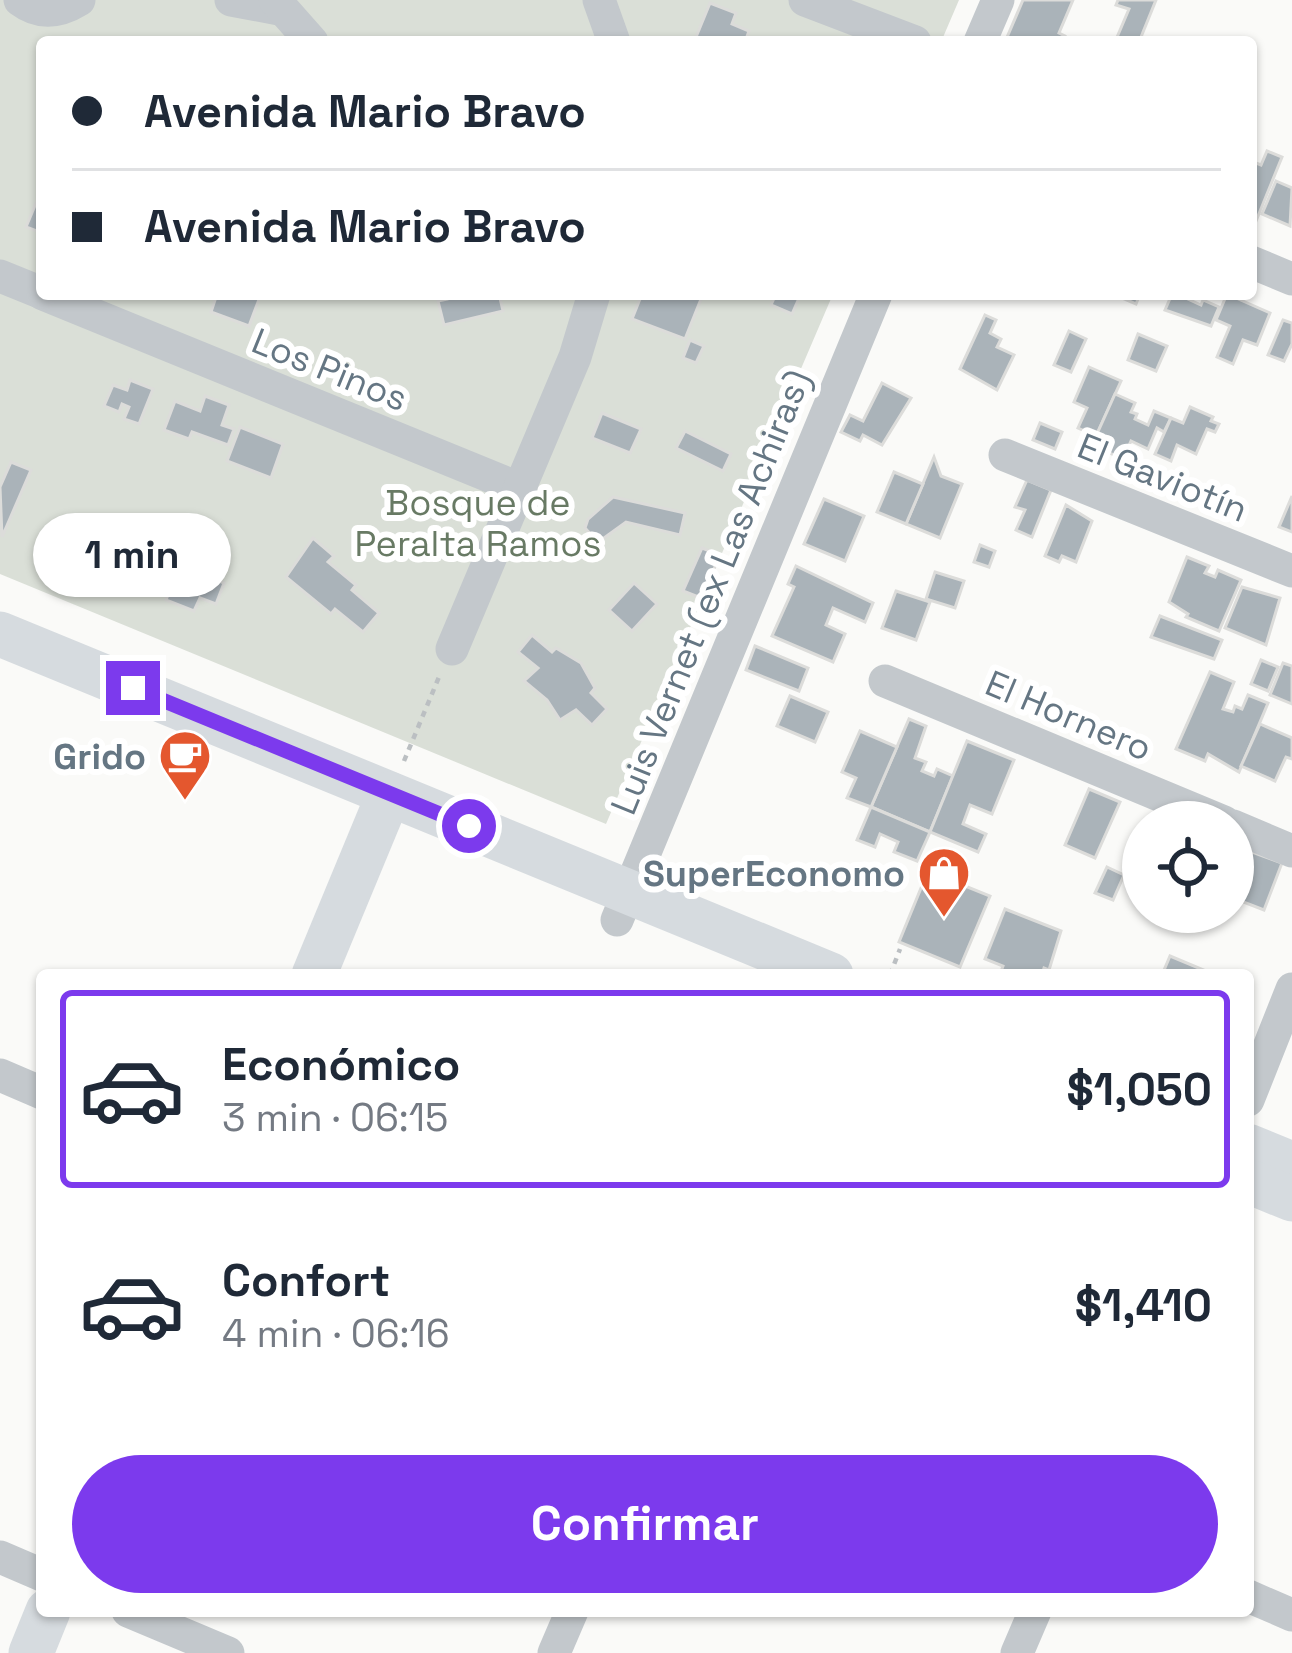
<!DOCTYPE html>
<html lang="es">
<meta charset="utf-8">
<style>
body{margin:0;font-family:"Space Grotesk",sans-serif;background:#f6f6f7;color:#1f2937;height:100vh;display:flex;flex-direction:column;font-size:45px;white-space:nowrap}
*{box-sizing:border-box;margin:0}
p{font-size:39px;color:#747a83}
.icon{flex:none;width:66px;height:66px;fill:none;stroke:currentColor;stroke-width:2;stroke-linecap:round;stroke-linejoin:round}
.map{position:relative;flex:1;overflow:hidden}
.drawer{position:absolute;left:36px;top:969px;width:1218px;height:648px;display:flex;flex-direction:column;background:#fff;border-radius:12px;box-shadow:0 3px 9px #0004}
.drawer>*{flex:none}
.hud{position:absolute;left:36px;top:36px;width:1221px;height:264px;border-radius:12px;box-shadow:0 3px 9px #0004;display:grid;align-content:center;height:264px;padding:0 36px;background:#fff}
.buttons{position:absolute;left:1122px;top:801px;display:grid;gap:24px}
.buttons a{display:grid;place-items:center;width:132px;height:132px;border-radius:50%;background:#fff;box-shadow:0 3px 9px #0004;font-size:60px}
.end{position:absolute;width:54px;height:54px;margin:-27px;border:15px solid #7c3aed;background:#fff;box-shadow:0 0 0 6px #fff}
.from{border-radius:50%}
.bubble{position:absolute;height:84px;border-radius:42px;background:#fff;box-shadow:0 3px 9px #0004;font-size:39px;font-weight:700;line-height:84px;text-align:center}
.hud b{display:flex;align-items:center;gap:42px;height:114px;font-size:45px}
.hud b+b{border-top:3px solid #e0e1e3}
.hud i{width:30px;height:30px;background:#1f2937}
ul{padding:21px 0 0;list-style:none}
li{display:flex;align-items:center;gap:36px;height:198px;margin:0 24px 18px;padding:0 12px;border:6px solid transparent;border-radius:12px}
li div{flex:1}
li b{display:block;font-size:45px}
li em{font-style:normal;font-weight:700}
li.current{border-color:#7c3aed}
li>.icon{width:108px;height:108px;stroke-width:1.5}
.action{display:flex;gap:24px;margin-top:auto;padding:24px 36px}
.action a{flex:1;height:138px;border-radius:72px;background:#7c3aed;color:#fff;font-size:48px;font-weight:700;line-height:138px;text-align:center}
.map>svg:first-child{display:block}
.green{fill:#dadfd7}
.building{fill:#aab3b9;stroke:#dcdcda;stroke-width:3}
.lines{fill:none;stroke-linecap:round;stroke-linejoin:round}
.path{stroke:#bbbfc2;stroke-width:4.5;stroke-dasharray:6 6;stroke-linecap:butt}
.street{stroke:#c3c8cc;stroke-width:33}
.secondary{stroke:#d6dbdf;stroke-width:45}
.route{stroke:#7c3aed;stroke-width:15}
.labels{text-anchor:middle;stroke-width:12;stroke-linejoin:round;paint-order:stroke}
.street-label{font-size:36px;fill:#657683;stroke:#fff}
.park-label{font-size:36px;fill:#687a64;stroke:#fff}
.poi-label{font-size:36px;font-weight:bold;fill:#657683;stroke:#fff;text-anchor:end}
</style>
<div class="map">
<svg width="1292" height="1653" viewBox="0 0 1292 1653">
<rect width="100%" height="100%" fill="#fafaf8"/>
<path class="green" d="M0,0h959l-18,42h-899v252h791l-227,530 -606,-250z"/>
<g class="building">
<path d="M1023,0h50l-14,33 6,3 -2,6h-58z"/>
<path d="M1118,0h38l-17,42h-24l14,-33 -13,-4z"/>
<path d="M710,3l26,10 -4,11 17,7 -4,11h-51z"/>
<path d="M1267,151l15,6 -26,64 -5,-2v-58l10,4z"/>
<path d="M1276,181l16,7 -2,38 -28,-12z"/>
<path d="M42,189v44l-16,-6z"/>
<path d="M217,294h44l-12,32 -38,-14z"/>
<path d="M446,294h53l4,17 -59,14 -6,-24 9,-2z"/>
<path d="M642,294h61l-18,45 -53,-20z"/>
<path d="M776,294h29l-5,2 -8,18 -21,-9z"/>
<path d="M1113,294h27l-4,10z"/>
<path d="M1172,294h16v5l13,6 2,-5 16,7 -8,19 -46,-16z"/>
<path d="M1227,294l43,19 -13,32 -14,-5 -10,24 -16,-7 13,-31 -14,-6z"/>
<path d="M985,315l11,5 -6,13 11,6 -4,8 17,8 -17,35 -37,-21z"/>
<path d="M1283,320l9,3v21l-8,17 -16,-6z"/>
<path d="M1069,331l17,8 -15,33 -17,-7z"/>
<path d="M1138,334l29,12 -11,25 -28,-11z"/>
<path d="M690,340l14,6 -8,17 -13,-5z"/>
<path d="M1089,367l32,14 -25,55 -18,-8 9,-20 -13,-6z"/>
<path d="M130,380l23,9 -14,35 -15,-5 5,-12 -7,-3 -3,8 -15,-6 9,-21 14,5z"/>
<path d="M882,383l29,15 -29,47 -19,-10 -3,6 -19,-9 9,-17 13,6z"/>
<path d="M1115,394l20,9 -4,9 6,2 -2,5 13,6 6,-14 17,7 -7,14 -7,-4 -9,21 -17,-8 -8,18 -31,-14z"/>
<path d="M205,396l24,9 -7,20 12,4 -6,16 -36,-13 -3,7 -25,-9 11,-29 25,10z"/>
<path d="M1190,407l23,10 -2,4 8,3 -4,8 -8,-3 -11,25 -19,-9 -6,16 -16,-7 16,-36 12,5z"/>
<path d="M602,413l39,16 -11,24 -38,-15z"/>
<path d="M1040,423l22,9 -7,17 -22,-9z"/>
<path d="M240,427l43,17 -12,34 -44,-17z"/>
<path d="M685,431l46,23 -8,17 -47,-23z"/>
<path d="M934,457l7,19 21,8 -22,54 -34,-14z"/>
<path d="M11,462l20,8 -29,67 -2,-50z"/>
<path d="M894,472l29,12 -17,40 -29,-12z"/>
<path d="M1027,480l24,10 -19,47 -16,-7 9,-20 -10,-3z"/>
<path d="M1292,496v36l-13,-5z"/>
<path d="M613,497l72,16 -5,22 -54,-13 -22,16 -9,1 -10,-11 3,-9z"/>
<path d="M824,499l40,17 -19,45 -41,-17z"/>
<path d="M1066,505l26,16 -16,41 -14,-6 -3,6 -14,-6z"/>
<path d="M74,518l22,8 -13,32 -34,-14 8,-20 12,5z"/>
<path d="M124,530l36,15 -12,28 -12,-5 -11,26 -24,-10z"/>
<path d="M313,538l21,18 -6,6 28,23 -4,5 27,23 -16,19 -28,-23 -4,5 -45,-37z"/>
<path d="M980,545l15,6 -6,16 -15,-5z"/>
<path d="M702,548l18,7 -19,43 -18,-7z"/>
<path d="M1187,557l22,9 -4,7 10,4 3,-7 23,10 -22,51 -33,-14 2,-3 -19,-12z"/>
<path d="M180,565l44,18 -8,21 -16,-6 -6,13 -28,-11z"/>
<path d="M796,566l77,37 -8,19 -32,-14 -7,17 19,9 -12,28 -61,-26 22,-49 -6,-3z"/>
<path d="M935,572l29,9 -9,27 -29,-9z"/>
<path d="M634,583l23,21 -25,27 -23,-21z"/>
<path d="M1242,587l38,11 -14,47 -41,-17z"/>
<path d="M896,591l34,11 -14,38 -34,-12z"/>
<path d="M1160,616l62,24 -8,19 -63,-22z"/>
<path d="M532,635l20,17 4,-4 25,15 14,25 -4,5 16,16 -15,16 -16,-15 -16,10 -13,-20 -23,-19 14,-13 -20,-16z"/>
<path d="M755,646l53,22 -9,23 -53,-21z"/>
<path d="M1261,660l17,7 -10,24 -17,-7z"/>
<path d="M1283,663l9,3v38l-22,-9z"/>
<path d="M1210,672l24,10 -11,27 10,3 2,-6 7,3 6,-14 20,8 -29,69 -31,-18 -3,7 -29,-12z"/>
<path d="M790,696l38,16 -13,30 -38,-16z"/>
<path d="M909,719l17,7 -11,32 11,4 -4,9 12,5 3,-7 16,7 -23,56 -59,-25z"/>
<path d="M1260,724l32,14v21l-6,-2 -11,24 -34,-15z"/>
<path d="M860,731l37,16 -26,60 -24,-9 9,-20 -14,-6z"/>
<path d="M967,741l47,19 -22,54 -22,-9 -7,19 23,10 -8,18 -48,-20z"/>
<path d="M1089,789l31,13 -25,56 -30,-13z"/>
<path d="M871,807l59,25 -13,29 -23,-9 4,-10 -18,-8 -5,13 -18,-7z"/>
<path d="M1143,833v38l-14,-6z"/>
<path d="M1241,848l41,15 -18,47 -31,-12v-30z"/>
<path d="M1107,867l17,8 -11,25 -18,-7z"/>
<path d="M928,871l62,25 -30,71 -61,-25z"/>
<path d="M1005,909l56,22 -12,39 -5,-2 -2,7h-39l-3,-1 3,-8 -18,-7z"/>
<path d="M1170,956l36,15 -2,4h-42z"/>
</g>
<g class="lines">
<g class="path">
<path d="M404,761l35,-84"/>
<path d="M890,975l10,-26"/>
</g>
<g class="street">
<path d="M20,0c20,15 38,13 59,0"/>
<path d="M231,0l48,9"/>
<path d="M275,0l37,42"/>
<path d="M599,0l15,42"/>
<path d="M805,0l110,42"/>
<path d="M980,42l18,-42"/>
<path d="M1251,262l41,17"/>
<path d="M0,276l42,17"/>
<path d="M43,294l478,195"/>
<path d="M1005,455l287,116"/>
<path d="M452,649l123,-292 19,-63"/>
<path d="M885,681l339,141"/>
<path d="M1233,826l59,25"/>
<path d="M617,920l259,-626"/>
<path d="M0,1075l42,18"/>
<path d="M1248,1100l44,-111"/>
<path d="M0,1557l42,18"/>
<path d="M1248,1596l44,19"/>
<path d="M128,1611l100,42"/>
<path d="M554,1653l18,-42"/>
<path d="M1017,1653l18,-42"/>
</g>
<g class="secondary">
<path d="M0,634l831,341"/>
<path d="M314,975l75,-181"/>
<path d="M1248,1146l44,18"/>
<path d="M1248,1181l44,18"/>
<path d="M31,1653l17,-42"/>
</g>
</g>
<g class="lines">
<path class="route" d="M133,688l336,138"/>
</g>
<defs>
<g id="cafe-pin" transform="scale(2.7)"><path d="M0 17L-7.5 6A9.5 9.5 0 1 1 7.5 6Z" fill="#e4572e" stroke="#fff"/><path d="M-5.5-4.5H6V0H3Q3 3.5 0 3.5H-2.5Q-5.5 3.5-5.5 0ZM3-3.2v2h1.7v-2ZM-6 4.5H4V6H-6Z" fill="#fff"/></g>
<g id="shop-pin" transform="scale(2.7)"><path d="M0 17L-7.5 6A9.5 9.5 0 1 1 7.5 6Z" fill="#e4572e" stroke="#fff"/><path d="M-5-2.5h2.3a2.7 3.5 0 0 1 5.4 0H5L5.5 6h-11ZM-1.5-2.5h3a1.5 2.3 0 0 0-3 0Z" fill="#fff"/></g>
</defs>
<g fill-rule="evenodd">
<use href="#cafe-pin" x="185" y="756"/>
<use href="#shop-pin" x="944" y="873"/>
</g>
<g class="labels">
<g class="street-label">
<text transform="translate(330 369) rotate(22)" y="13">Los Pinos</text>
<text transform="translate(1163 477) rotate(22)" y="13">El Gaviotín</text>
<text transform="translate(710 592) rotate(-68)" y="13">Luis Vernet (ex Las Achiras)</text>
<text transform="translate(1069 715) rotate(23)" y="13">El Hornero</text>
</g>
<g class="park-label">
<text x="478" y="515">Bosque de<tspan x="478" dy="41">Peralta Ramos</tspan></text>
</g>
<g class="poi-label">
<text x="146" y="769">Grido</text>
<text x="905" y="886">SuperEconomo</text>
</g>
</g>
</svg>
<div class="buttons">
<a><svg class="icon" aria-label="locate" viewBox="0 0 24 24"><circle cx="12" cy="12" r="6"/><path d="M12 2v4M12 18v4M2 12h4M18 12h4"/></svg></a>
</div>
<i class="end from" style="left:469px;top:826px"></i>
<i class="end" style="left:133px;top:688px"></i>
<div class="bubble" style="left:33px;top:513px;width:198px">1 min</div>
<div class="hud">
<b><i class="from"></i>Avenida Mario Bravo</b>
<b><i></i>Avenida Mario Bravo</b>
</div>
<section class="drawer">
<ul>
<li class="current"><svg class="icon" aria-label="car" viewBox="0 0 24 24"><path d="M5 17H2v-5l4-1 3-4h7l3 4 3 1v5h-3M9 17h6M6 11h13"/><circle cx="7" cy="17" r="2"/><circle cx="17" cy="17" r="2"/></svg><div><b>Económico</b><p>3 min · 06:15</p></div><em>$1,050</em></li>
<li><svg class="icon" aria-label="car" viewBox="0 0 24 24"><path d="M5 17H2v-5l4-1 3-4h7l3 4 3 1v5h-3M9 17h6M6 11h13"/><circle cx="7" cy="17" r="2"/><circle cx="17" cy="17" r="2"/></svg><div><b>Confort</b><p>4 min · 06:16</p></div><em>$1,410</em></li>
</ul>
<div class="action"><a>Confirmar</a></div>
</section>
</div>
